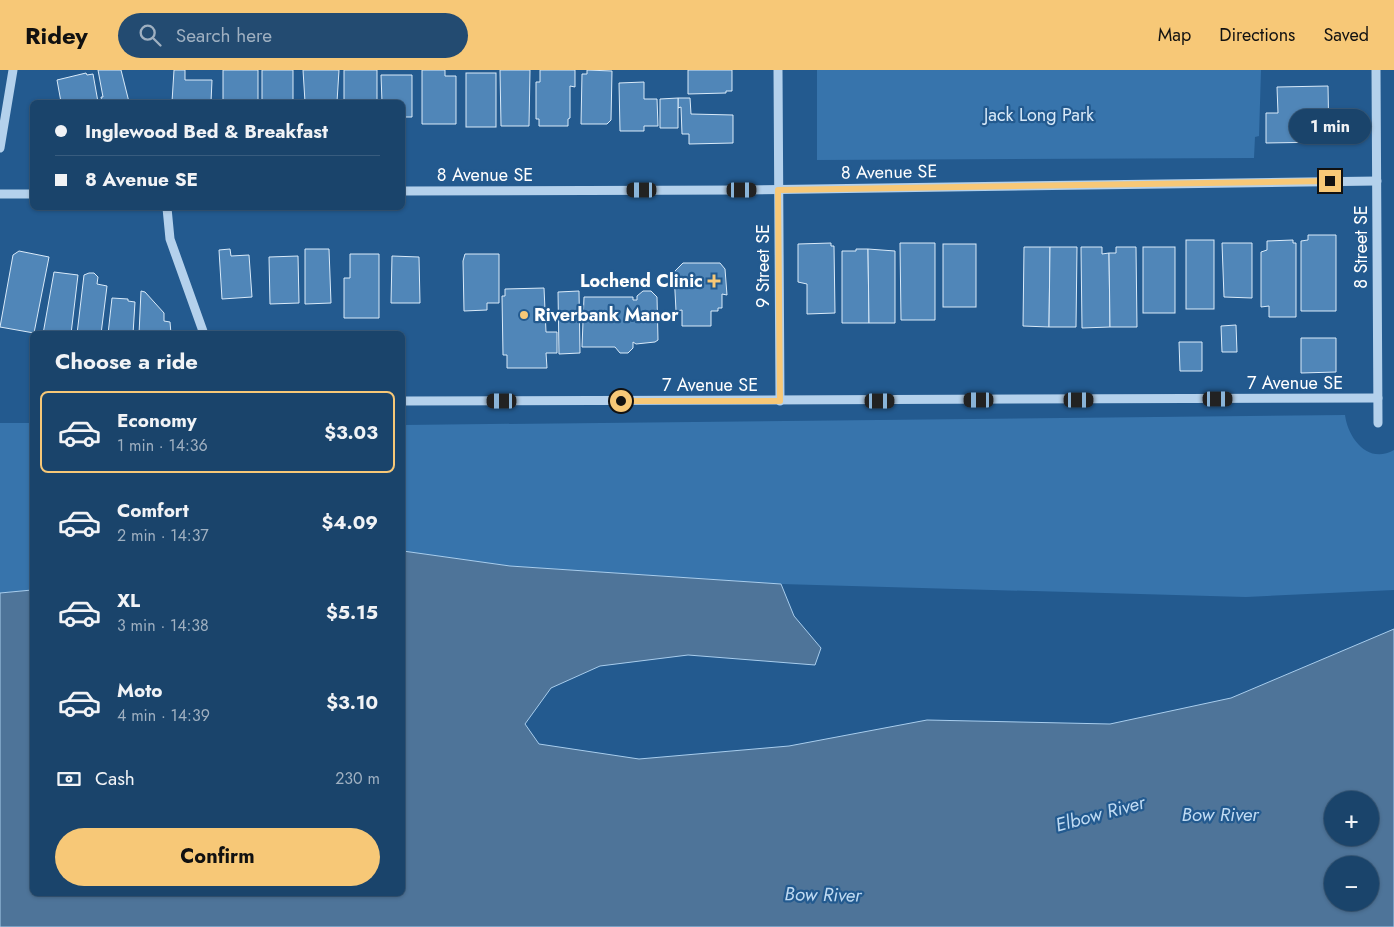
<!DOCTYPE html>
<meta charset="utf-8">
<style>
body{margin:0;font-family:Jost,sans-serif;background:#234b71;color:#f1f3f6;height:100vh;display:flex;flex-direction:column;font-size:19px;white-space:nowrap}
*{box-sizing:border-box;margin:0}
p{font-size:16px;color:#9fb0c1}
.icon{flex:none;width:28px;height:28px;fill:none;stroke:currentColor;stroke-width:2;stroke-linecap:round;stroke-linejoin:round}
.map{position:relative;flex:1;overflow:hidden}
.sheet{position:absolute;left:30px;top:261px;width:375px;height:565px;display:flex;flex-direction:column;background:#1a446b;border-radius:8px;box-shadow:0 1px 4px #0004,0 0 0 1px #385c7e}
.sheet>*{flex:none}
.hud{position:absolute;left:30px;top:30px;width:375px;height:110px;border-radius:8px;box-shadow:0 1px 4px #0004,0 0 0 1px #385c7e;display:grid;align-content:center;height:110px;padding:0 25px;background:#1a446b}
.fabs{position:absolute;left:1324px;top:721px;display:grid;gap:10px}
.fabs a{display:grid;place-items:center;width:55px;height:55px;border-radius:50%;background:#1a446b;box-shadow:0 1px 4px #0004,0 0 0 1px #385c7e;font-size:25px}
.end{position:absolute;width:22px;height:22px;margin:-11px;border:6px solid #f7c877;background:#111;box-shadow:0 0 0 2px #111}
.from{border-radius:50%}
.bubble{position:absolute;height:35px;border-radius:18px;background:#1a446b;box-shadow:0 1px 4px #0004,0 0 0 1px #385c7e;font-size:16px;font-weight:700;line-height:35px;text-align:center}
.car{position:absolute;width:15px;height:30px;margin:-15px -8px;border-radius:6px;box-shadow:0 0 4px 1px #0007;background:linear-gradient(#222 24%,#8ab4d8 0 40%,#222 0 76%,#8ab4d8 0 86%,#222 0)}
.hud b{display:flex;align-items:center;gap:18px;height:48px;font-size:19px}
.hud b+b{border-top:1px solid #385c7e}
.hud i{width:12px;height:12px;background:#f1f3f6}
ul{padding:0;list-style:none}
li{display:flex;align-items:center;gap:15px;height:82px;margin:0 10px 8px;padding:0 15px;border:2px solid transparent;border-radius:8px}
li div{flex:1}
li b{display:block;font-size:19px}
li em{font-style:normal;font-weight:700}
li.selected{border-color:#f7c877}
li>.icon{width:45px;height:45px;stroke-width:1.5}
h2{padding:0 25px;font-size:22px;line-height:60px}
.pay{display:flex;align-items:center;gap:12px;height:55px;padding:0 25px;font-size:19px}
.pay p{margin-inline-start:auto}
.action{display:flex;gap:10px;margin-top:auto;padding:10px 25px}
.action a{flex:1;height:58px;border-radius:30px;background:#f7c877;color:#111;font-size:20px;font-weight:700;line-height:58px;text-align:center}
header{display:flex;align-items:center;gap:30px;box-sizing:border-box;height:70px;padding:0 25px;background:#f7c877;color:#111}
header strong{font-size:24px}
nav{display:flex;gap:28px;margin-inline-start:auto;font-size:18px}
.search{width:350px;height:45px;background:#234b71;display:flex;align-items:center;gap:12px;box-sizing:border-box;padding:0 18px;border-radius:28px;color:#9fb0c1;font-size:19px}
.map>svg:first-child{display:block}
.green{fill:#3774ac}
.water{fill:#4e7499;stroke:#a8cded;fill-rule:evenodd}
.building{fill:#5086b8;stroke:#d9eaf9}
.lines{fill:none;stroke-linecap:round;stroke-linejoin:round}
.minor{stroke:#b4d1ec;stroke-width:9}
.route{stroke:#f7c877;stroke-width:6}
.poi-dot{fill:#f7c877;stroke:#235a8f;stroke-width:2}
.labels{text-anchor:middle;stroke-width:4.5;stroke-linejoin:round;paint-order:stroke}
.park-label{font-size:18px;fill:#d9eaf9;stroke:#235a8f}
.street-label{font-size:18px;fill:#fff;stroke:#235a8f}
.poi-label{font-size:18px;font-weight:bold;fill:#fff;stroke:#235a8f;text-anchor:end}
.water-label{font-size:19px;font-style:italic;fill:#c0dbf3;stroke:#235a8f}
</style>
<header>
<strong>Ridey</strong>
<div class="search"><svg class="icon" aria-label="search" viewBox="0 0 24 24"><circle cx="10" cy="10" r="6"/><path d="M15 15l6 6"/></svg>Search here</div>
<nav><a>Map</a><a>Directions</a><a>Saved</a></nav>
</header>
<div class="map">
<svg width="1394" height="857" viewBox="0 0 1394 857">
<rect width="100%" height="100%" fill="#235a8f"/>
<g class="green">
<path d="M817,0h444l-2,66 -4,1 -1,21 -437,2z"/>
<path d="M1345,345c3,23 23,50 49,35v140l-148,7 -465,-13 -271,-18 -107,-15v-126z"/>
<path d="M0,353h32v167l-32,3z"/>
</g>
<path class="water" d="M403,481l107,15 271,18 13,32 27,32 -6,17 -127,-10 -88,11 -49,22 -26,36 14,20 100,15 150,-13 138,-26 183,4 121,-26 163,-69v298h-1394v-334l32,-3v304h370zM1332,730h38v38h-38zM1332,795h38v37h-38z"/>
<g class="building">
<path d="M98,0h23l8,32h-27l-1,-5h2z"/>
<path d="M174,0h11v10h27l-1,22h-39z"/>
<rect x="223" y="0" width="35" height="32"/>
<rect x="262" y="0" width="31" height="32"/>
<path d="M303,0h36l-2,32h-32z"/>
<rect x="344" y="0" width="33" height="32"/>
<path d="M422,0h23v6h11v48h-34z"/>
<path d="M500,0h30l-1,56h-28z"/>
<path d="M540,0h35v17l-5,-1v32l-2,1v7h-29v-7h-3v-37h4z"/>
<path d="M587,0l25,1 -1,49 -4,4h-26l1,-50h5z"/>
<path d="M688,0h44v21h-6v2l-38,1z"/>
<path d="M86,3l1,2 6,-1 5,28h-37l-4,-22z"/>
<rect x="466" y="3" width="30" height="54"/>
<path d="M381,5h31v42h-10v-15h-20z"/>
<path d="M644,12v17h13l1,27h-14v5h-24l-1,-48z"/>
<path d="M1328,16l1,56 -63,1v-30h12l-1,-26z"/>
<path d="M678,28h12l1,16 42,1v28l-44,1v-10h-7l-1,-27 -3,1z"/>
<path d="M678,28v30h-18v-29z"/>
<path d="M1308,165h28v76h-35v-70l7,-1z"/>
<rect x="1186" y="170" width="28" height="69"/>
<path d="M1293,170v3h3v74h-27v-11l-8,1v-55l6,-2v-9z"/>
<path d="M831,173v3h3l1,67 -28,1v-30l-9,-2v-38z"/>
<path d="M900,173h35v77h-34z"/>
<path d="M1222,173h30v55l-28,-1z"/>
<rect x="943" y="174" width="33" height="63"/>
<path d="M1024,177h26l-1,80 -26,-1z"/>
<path d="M1050,177h27l-1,80h-27z"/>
<path d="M1081,177h21v7l7,-1 1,74 -28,1z"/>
<path d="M1116,177h20l1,80h-27l-1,-74h7z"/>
<rect x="1143" y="177" width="32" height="66"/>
<path d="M230,179l1,7 18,-1 3,42 -30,2 -3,-49z"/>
<path d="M305,179h24l2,54 -26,1z"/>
<path d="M856,179h12l1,74h-27v-72h14z"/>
<path d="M868,179l27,2v72h-26z"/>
<path d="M19,181l30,6 -15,76 -34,-6 13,-72z"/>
<path d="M350,184h29v64h-35v-40h6z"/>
<path d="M465,184h34v49h-12v7l-23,1 -1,-50z"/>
<path d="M298,186l1,47 -29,1 -1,-47z"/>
<path d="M392,186l27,1 1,46h-29z"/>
<path d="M683,193h37l5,6 2,26 -5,-1v14h-4v3h-7v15h-29v-16l-6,1 -2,-39z"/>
<path d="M54,202l24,3 -7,59h-28z"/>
<path d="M89,203h5l4,4 -1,7 10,2 -6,48h-24l7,-59z"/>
<path d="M544,218l2,44h11v21h-11l1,15h-40v-13h-4l-1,-59h3v-7z"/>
<path d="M141,221l4,1 19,21v8l6,1 1,12h-32z"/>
<path d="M579,221l1,62 -21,1 -1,-62z"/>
<path d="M643,221h8l6,6 1,43 -3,2 -19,2 -3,-2v6l-5,5h-8l-5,-6h-33l2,-50h49v3h4v-4z"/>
<path d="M112,228l16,1v2l7,1 -2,32h-25z"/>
<path d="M1236,255l1,27h-15l-1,-26z"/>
<path d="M1301,268h35v34l-35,1z"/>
<path d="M1179,272h23v29h-22z"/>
</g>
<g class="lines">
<g class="minor">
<path d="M778,0l2,331"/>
<path d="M1376,0l2,353"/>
<path d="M0,78l13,-78"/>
<path d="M402,121l340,-1 635,-9"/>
<path d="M0,124h32"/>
<path d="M167,138l3,31 34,95"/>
<path d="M402,331l976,-3"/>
</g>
</g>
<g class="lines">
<path class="route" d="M621,331h159l-2,-211 552,-9"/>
</g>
<g class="poi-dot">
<path d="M711.5 203.5h5v5h5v5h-5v5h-5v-5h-5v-5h5z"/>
<circle cx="524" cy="245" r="5"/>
</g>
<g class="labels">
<g class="park-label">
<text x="1039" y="51">Jack Long Park</text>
</g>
<g class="street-label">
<text transform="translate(889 102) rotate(-1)" y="6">8 Avenue SE</text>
<text x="485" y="111">8 Avenue SE</text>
<text transform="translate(1361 177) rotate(-90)" y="6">8 Street SE</text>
<text transform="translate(763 196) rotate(-90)" y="6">9 Street SE</text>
<text x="1295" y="319">7 Avenue SE</text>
<text x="710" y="321">7 Avenue SE</text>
</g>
<g class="poi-label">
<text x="703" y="217">Lochend Clinic</text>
<text x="534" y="251" text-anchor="start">Riverbank Manor</text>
</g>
<g class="water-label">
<text transform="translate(1100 743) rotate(-15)" y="7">Elbow River</text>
<text x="1220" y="751">Bow River</text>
<text transform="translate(823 824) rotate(1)" y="7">Bow River</text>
</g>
</g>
</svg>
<div class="fabs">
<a>+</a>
<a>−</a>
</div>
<i class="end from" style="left:621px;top:331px"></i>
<i class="end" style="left:1330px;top:111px"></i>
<div class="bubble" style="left:1289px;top:39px;width:82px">1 min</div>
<i class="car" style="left:642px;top:120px;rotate:270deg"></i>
<i class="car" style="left:742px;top:120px;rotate:90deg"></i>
<i class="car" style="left:1218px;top:329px;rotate:90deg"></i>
<i class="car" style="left:979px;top:330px;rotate:270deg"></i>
<i class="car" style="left:1079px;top:330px;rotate:90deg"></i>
<i class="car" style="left:502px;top:331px;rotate:270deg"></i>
<i class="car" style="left:880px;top:331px;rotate:90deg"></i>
<div class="hud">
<b><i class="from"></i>Inglewood Bed &amp; Breakfast</b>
<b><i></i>8 Avenue SE</b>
</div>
<section class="sheet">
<h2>Choose a ride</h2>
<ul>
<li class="selected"><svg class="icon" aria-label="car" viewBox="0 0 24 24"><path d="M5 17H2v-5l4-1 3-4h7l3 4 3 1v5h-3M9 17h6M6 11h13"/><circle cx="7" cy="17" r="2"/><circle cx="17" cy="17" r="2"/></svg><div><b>Economy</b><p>1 min · 14:36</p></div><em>$3.03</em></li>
<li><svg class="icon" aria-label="car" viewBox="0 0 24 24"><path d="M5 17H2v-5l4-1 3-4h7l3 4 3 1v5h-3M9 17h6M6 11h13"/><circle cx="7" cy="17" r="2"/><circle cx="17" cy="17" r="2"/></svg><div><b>Comfort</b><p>2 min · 14:37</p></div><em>$4.09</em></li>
<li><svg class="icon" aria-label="car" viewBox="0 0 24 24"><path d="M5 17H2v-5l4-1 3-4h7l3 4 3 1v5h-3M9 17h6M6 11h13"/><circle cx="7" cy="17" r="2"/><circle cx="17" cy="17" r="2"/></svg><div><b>XL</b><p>3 min · 14:38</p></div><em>$5.15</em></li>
<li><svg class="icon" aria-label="car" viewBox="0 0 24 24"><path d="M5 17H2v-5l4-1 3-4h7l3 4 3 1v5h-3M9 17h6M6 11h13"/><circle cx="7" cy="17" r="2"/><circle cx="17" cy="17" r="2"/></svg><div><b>Moto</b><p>4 min · 14:39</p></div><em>$3.10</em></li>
</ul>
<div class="pay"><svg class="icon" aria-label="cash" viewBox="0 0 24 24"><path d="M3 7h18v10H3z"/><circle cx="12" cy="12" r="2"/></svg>Cash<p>230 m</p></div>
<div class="action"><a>Confirm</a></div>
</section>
</div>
